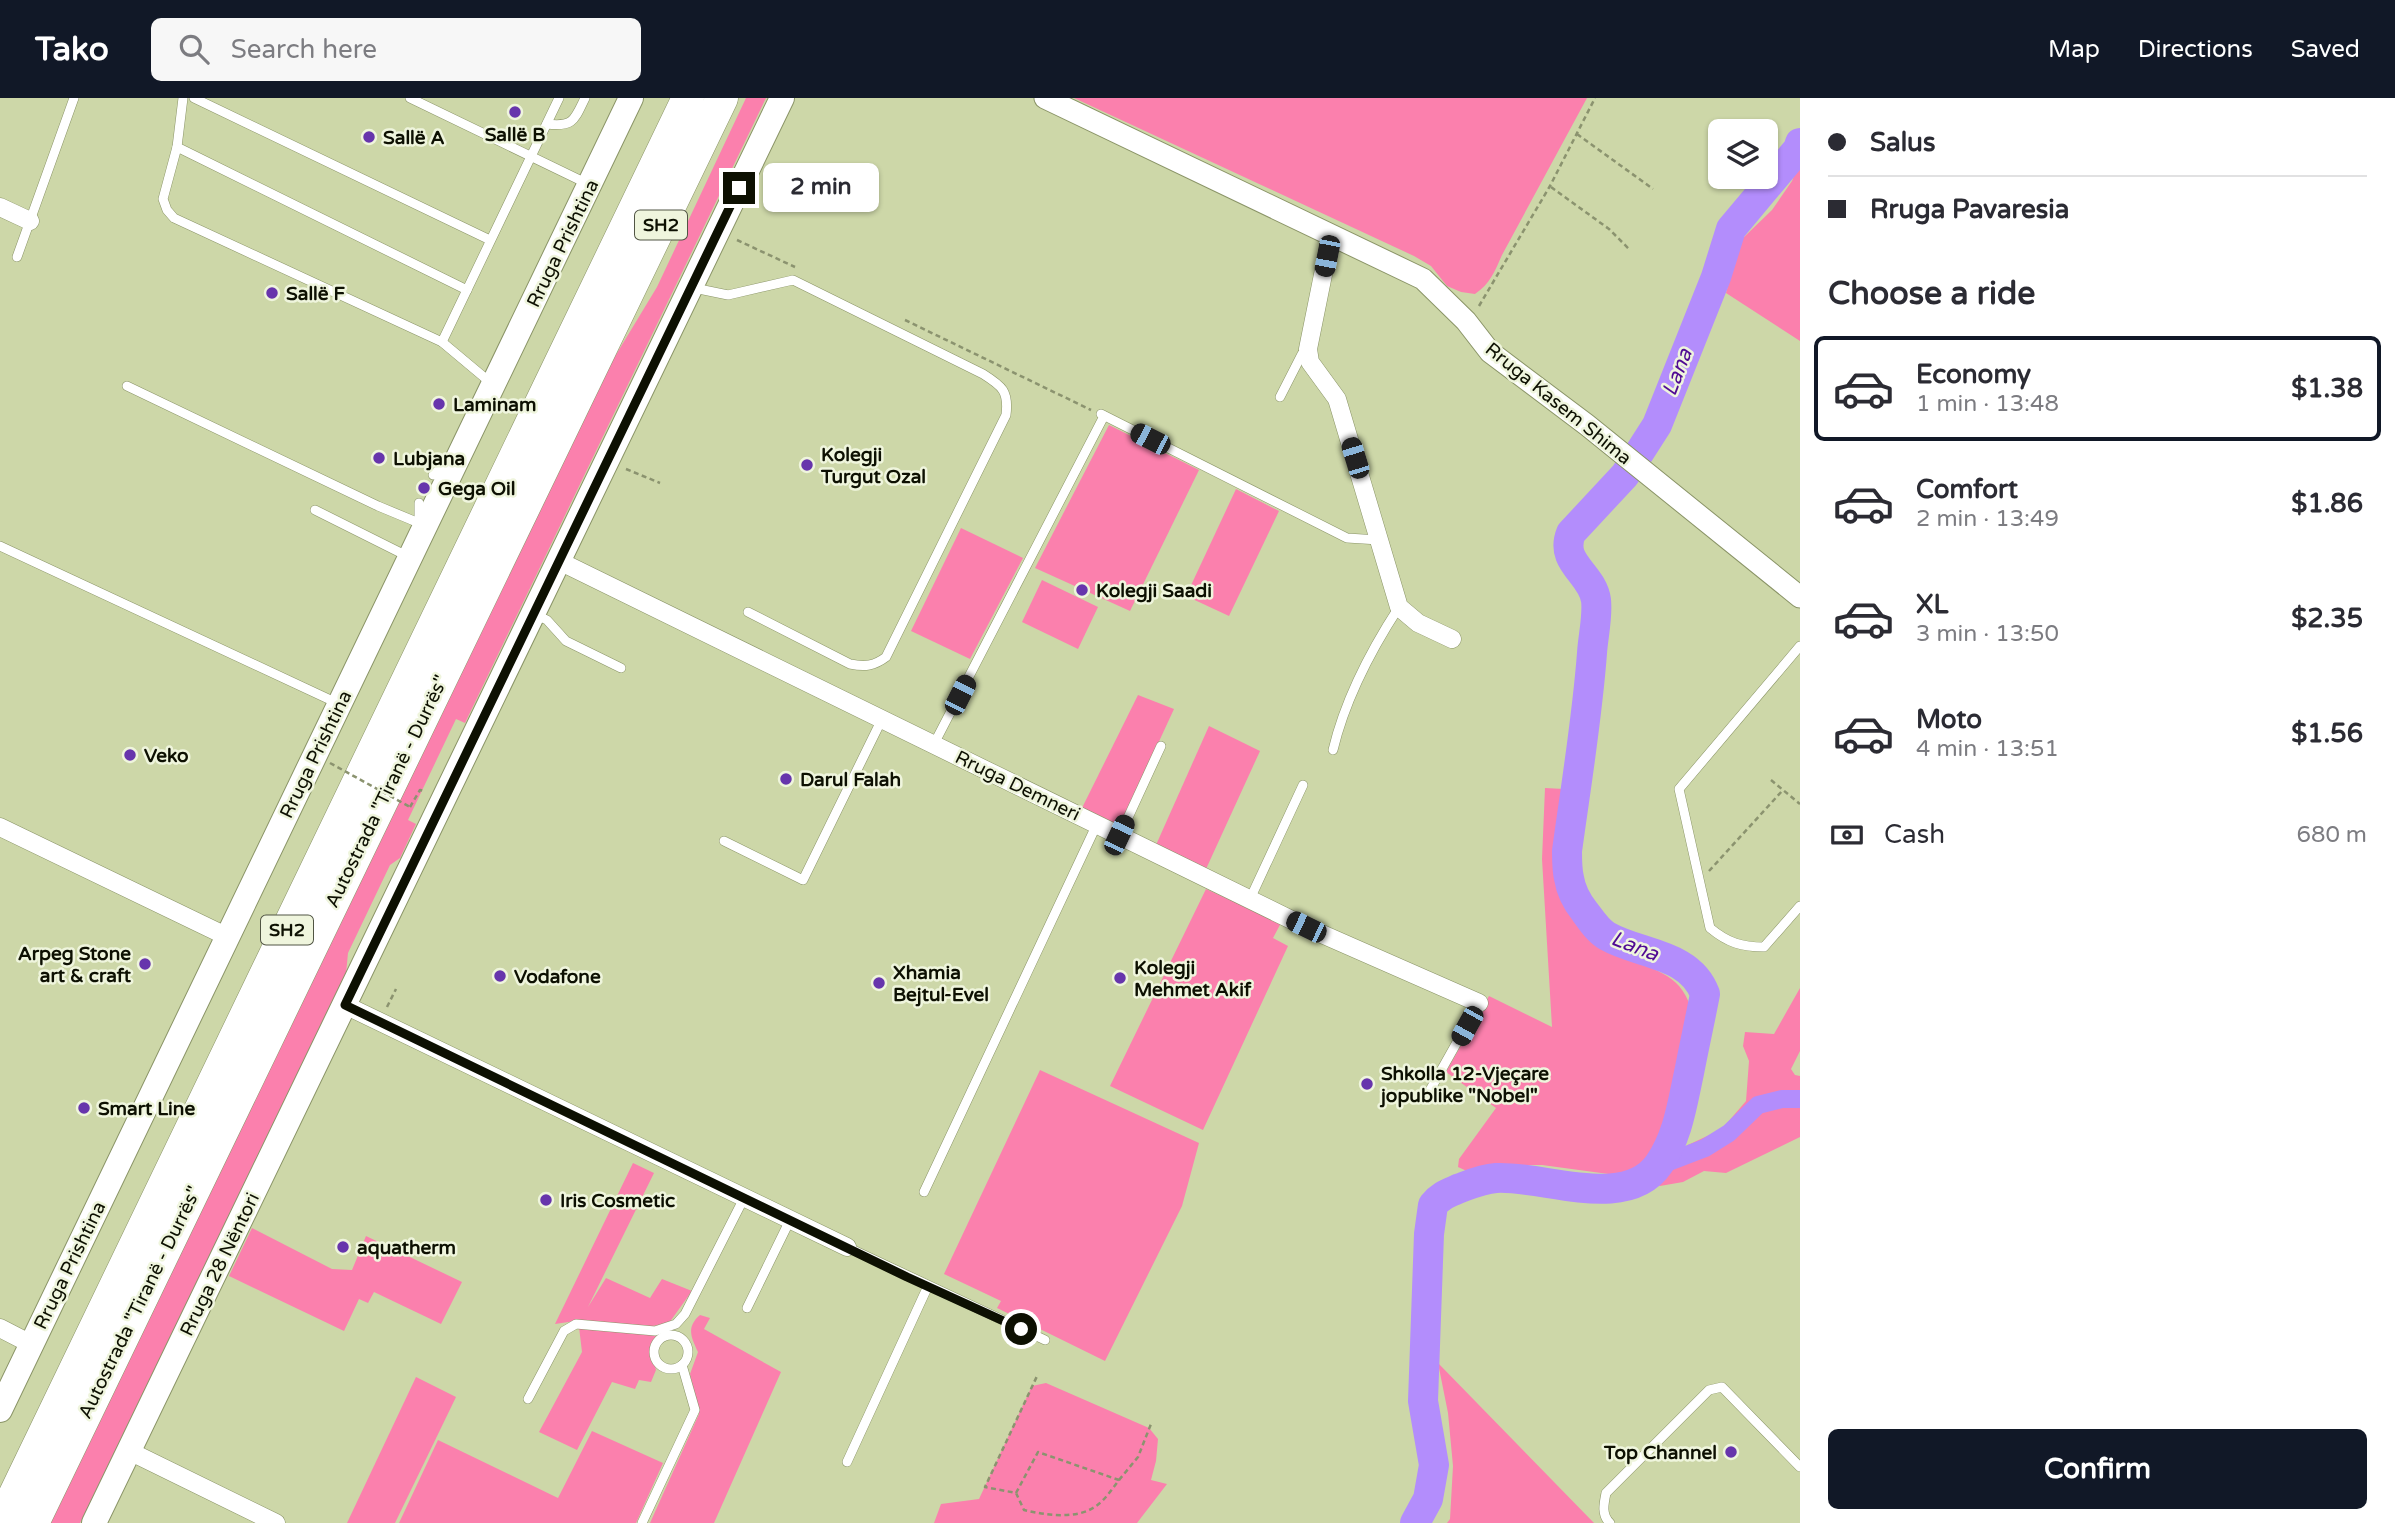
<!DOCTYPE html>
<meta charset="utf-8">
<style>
body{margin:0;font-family:"Varela Round",sans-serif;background:#f7f7f7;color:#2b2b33;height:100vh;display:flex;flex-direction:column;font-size:26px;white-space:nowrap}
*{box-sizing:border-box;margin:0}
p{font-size:23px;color:#7c7c81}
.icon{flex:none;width:38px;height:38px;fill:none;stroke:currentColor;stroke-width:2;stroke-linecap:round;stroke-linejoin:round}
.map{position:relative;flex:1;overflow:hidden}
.sheet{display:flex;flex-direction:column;background:#fff;width:595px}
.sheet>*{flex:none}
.guide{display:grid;align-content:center;height:154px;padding:0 28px;background:#fff}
.fabs{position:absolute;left:1708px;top:21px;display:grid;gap:14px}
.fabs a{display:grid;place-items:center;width:70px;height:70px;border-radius:10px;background:#fff;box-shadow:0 2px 5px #0004;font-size:35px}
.end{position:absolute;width:32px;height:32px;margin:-16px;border:9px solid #0d1002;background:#fff;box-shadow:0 0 0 4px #fff}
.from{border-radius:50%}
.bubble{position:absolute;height:49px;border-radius:10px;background:#fff;box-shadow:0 2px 5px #0004;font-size:23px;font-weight:800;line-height:49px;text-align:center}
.car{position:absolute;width:21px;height:42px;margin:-21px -10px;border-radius:9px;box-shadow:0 0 5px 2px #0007;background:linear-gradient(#222 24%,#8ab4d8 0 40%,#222 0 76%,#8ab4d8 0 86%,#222 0)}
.guide b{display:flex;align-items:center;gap:24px;height:66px;font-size:26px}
.guide b+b{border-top:2px solid #e1e1e2}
.guide i{width:18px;height:18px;background:#2b2b33}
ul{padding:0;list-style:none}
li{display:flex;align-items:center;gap:21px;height:105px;margin:0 14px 10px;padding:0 14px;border:4px solid transparent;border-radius:10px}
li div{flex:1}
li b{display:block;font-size:26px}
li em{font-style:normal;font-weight:800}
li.selected{border-color:#111827}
li>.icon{width:63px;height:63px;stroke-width:1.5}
h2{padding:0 28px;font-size:32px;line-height:84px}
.pay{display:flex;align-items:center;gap:18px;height:77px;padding:0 28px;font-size:26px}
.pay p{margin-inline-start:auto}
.primary-button{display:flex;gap:14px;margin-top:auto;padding:14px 28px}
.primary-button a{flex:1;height:80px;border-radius:10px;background:#111827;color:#fff;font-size:28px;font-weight:800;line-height:80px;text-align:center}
header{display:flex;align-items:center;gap:42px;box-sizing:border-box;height:98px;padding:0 35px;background:#111827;color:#fff}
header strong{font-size:33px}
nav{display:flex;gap:38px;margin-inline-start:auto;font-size:24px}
.search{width:490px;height:63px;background:#f7f7f7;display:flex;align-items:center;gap:18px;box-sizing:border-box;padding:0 24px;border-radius:10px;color:#7c7c81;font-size:26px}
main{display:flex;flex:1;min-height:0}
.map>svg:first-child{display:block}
.green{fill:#fb80ad}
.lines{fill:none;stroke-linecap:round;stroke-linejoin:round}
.canal{stroke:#b38dfc;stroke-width:18}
.river{stroke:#b38dfc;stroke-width:30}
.service-casing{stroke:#8a9467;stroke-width:10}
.minor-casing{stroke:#8a9467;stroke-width:19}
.tertiary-casing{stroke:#8a9467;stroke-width:23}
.secondary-casing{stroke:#8a9467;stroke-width:26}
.motorway-casing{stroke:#8a9467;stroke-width:33}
.path{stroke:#8b936f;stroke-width:2.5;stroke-dasharray:5 3.5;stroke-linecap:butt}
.service{stroke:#fff;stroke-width:9}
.minor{stroke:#fff;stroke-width:18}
.tertiary{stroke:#fff;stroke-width:21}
.secondary{stroke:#fff;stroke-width:24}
.motorway{stroke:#fff;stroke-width:32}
.path-bridge{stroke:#8b936f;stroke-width:2.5;stroke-dasharray:5 3.5;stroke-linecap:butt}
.route{stroke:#0d1002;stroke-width:9}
.poi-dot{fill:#6735ac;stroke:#eff5dd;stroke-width:2.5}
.labels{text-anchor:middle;stroke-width:5;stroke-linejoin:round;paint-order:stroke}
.shield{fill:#eff5dd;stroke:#515544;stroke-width:2}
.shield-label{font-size:18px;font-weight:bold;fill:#0d1002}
.poi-label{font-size:19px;font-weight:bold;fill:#0d1002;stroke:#eff5dd;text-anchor:start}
.street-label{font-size:19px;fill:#0d1002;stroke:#eff5dd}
.water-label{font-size:21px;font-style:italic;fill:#500a93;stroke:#eff5dd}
</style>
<header>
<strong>Tako</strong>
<div class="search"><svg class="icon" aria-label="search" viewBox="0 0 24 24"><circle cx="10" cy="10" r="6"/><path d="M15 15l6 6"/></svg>Search here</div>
<nav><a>Map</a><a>Directions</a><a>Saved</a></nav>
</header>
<main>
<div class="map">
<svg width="1800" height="1425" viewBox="0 0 1800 1425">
<rect width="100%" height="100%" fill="#cdd7a8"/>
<g class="green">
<path d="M746,0h20l-301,625 -9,-4 -48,101 8,4 -16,34 -10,7 -42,88 -2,21 -266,549h-38l526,-1089 89,-147z"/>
<path d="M1074,0h513l-85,157c-7,16 -12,29 -27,39l-14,-2 -14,-6 -16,-20 -17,-10z"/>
<path d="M1800,63v180l-74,-48 15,-53 31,-30 20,-29z"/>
<path d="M1109,327l90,45 -69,141 -95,-43z"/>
<path d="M1236,391l43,22 -50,105 -43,-20z"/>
<path d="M961,430l62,30 -53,101 -59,-28z"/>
<path d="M1042,482l56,27 -20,42 -56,-27z"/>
<path d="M1138,597l36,14 -55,119 -38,-18z"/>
<path d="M1209,628l51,25 -54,118 -50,-24z"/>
<path d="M1545,690l19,1c-2,31 -10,73 -2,103 2,9 10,16 15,23 13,15 26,30 44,40 31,16 58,16 70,53l-28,130 -15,21 -11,8 -21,8 -74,-10h-26l-45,8 -13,-6 1,-8 37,-51 -50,-36 43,-76 63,31 -10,-168z"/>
<path d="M1206,791l75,34 -8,15 15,8 -85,184 -93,-44z"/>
<path d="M1800,890v63l-9,18 4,6 5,1v61l-74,36 -22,-2 -21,11 -23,4 -6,-5 6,-13 12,-8 16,-15 34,-16 24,-28 3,-40 -6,-15 2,-14 29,2z"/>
<path d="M1040,972l159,73 -17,63 -77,155 -108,-53 4,-7 -57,-27z"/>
<path d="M633,1065l21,10 -66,134 18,-29 44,20 12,-19 30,12 -23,32 -22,4 -65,-7 -27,4z"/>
<path d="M252,1130l80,41 20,1 14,-34 96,46 -21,42 -67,-32 -6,11 -9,-4 -15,32 -115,-55z"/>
<path d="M700,1217l10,3 -6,11 77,43 -67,151h-64l49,-109 -9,-40 8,-22c-7,-15 -12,-25 2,-37z"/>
<path d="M579,1229l78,8 -6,16 5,19 -5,12 -12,-2 -4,9 -23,-7 -35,68 -38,-18 43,-80z"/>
<path d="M1438,1265l156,160h-147l3,-4 3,-53 -5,-53z"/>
<path d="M416,1279l40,20 -61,126h-48z"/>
<path d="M1046,1285l103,45 9,11 -2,22 -5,19 16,4 -30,39h-203l7,-19 38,-5 53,-113z"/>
<path d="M592,1333l71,32 -27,60h-237l39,-83 120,58z"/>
</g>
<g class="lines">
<path class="canal" d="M1658,1068l47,-18 24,-15 29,-28 24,-6h18"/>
<path class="river" d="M1415,1425l13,-24 6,-34 -11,-64 6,-167 4,-29c8,-10 16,-12 27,-17 11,-4 23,-9 36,-10 47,-3 130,34 163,-14 19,-28 23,-59 30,-91 5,-26 11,-53 16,-79 -15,-41 -65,-39 -98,-58 -9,-5 -16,-16 -22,-24 -8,-10 -14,-21 -16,-34 -2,-8 -2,-18 -2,-27 9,-66 20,-131 25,-198 1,-16 6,-37 4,-53 -4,-27 -37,-37 -25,-67l54,-58 32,-50 59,-148 15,-48 67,-80 2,-6"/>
<g class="service-casing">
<g id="service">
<path d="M183,0l-6,49 -14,52 4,11 7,8 268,124 49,41"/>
<path d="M194,0l296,142"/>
<path d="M410,0l178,86"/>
<path d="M547,26c26,3 27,-3 38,-26"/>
<path d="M177,49l290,143"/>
<path d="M17,159l57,-159"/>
<path d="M694,190l34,7 65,-15 190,94c19,12 26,17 23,41l-120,242c-12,9 -21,10 -36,7l-102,-52"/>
<path d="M442,244l117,-244"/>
<path d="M127,288l251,120 41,17"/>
<path d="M1280,299l22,-43 5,-4"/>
<path d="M1101,316l246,124 32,2"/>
<path d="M433,377l14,-13"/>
<path d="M419,405v19"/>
<path d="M315,412l94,47"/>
<path d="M0,448l337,157"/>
<path d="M534,516l13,6 19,21 55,27"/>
<path d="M1800,548l-121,143 31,139c18,15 32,19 54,19l36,-41"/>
<path d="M934,646l170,-328"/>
<path d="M1333,652c12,-50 38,-100 66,-143"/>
<path d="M1120,737l41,-89"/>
<path d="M724,743l79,39 79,-161"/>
<path d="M1250,801l53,-114"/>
<path d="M1429,994l50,-89"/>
<path d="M924,1094l173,-368"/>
<path d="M847,1149l198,93"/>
<path d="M747,1210l43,-88"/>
<circle cx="671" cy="1254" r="17"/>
<path d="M528,1301l36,-68 12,-7 79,7 21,-7 9,-10 59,-116"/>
<path d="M847,1364l81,-176"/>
<path d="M642,1425l53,-113 -13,-45"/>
<path d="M1610,1425c-9,-8 -6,-20 -4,-30l103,-103 13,-3 78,80"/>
</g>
</g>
<g class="minor-casing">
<g id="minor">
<path d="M0,109l30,14"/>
<path d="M1331,137l-23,114 2,13 27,37 62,208 19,16 34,16"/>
<path d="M559,463l747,366 173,76"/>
<path d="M0,729l228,110"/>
<path d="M345,907l502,242"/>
<path d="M0,1230l31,16"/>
<path d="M129,1353l147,72"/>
</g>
</g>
<g class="tertiary-casing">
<path id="tertiary" d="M1045,0l378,181 43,42 24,31 97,73 213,172"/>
</g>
<g class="secondary-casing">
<g id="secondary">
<path d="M0,1312l631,-1312"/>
<path d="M94,1425l688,-1425"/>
</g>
</g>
<g class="motorway-casing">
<g id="motorway">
<path d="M1,1425l687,-1425"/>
<path d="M33,1425l689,-1425"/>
</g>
</g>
<g class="path">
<path d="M1577,36l76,55"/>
<path d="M1551,89l58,42 21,21"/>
<path d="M737,142l58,27"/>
<path d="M1479,208l71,-120 45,-88"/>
<path d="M905,222l186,90"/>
<path d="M626,371l34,14"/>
<path d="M1771,682l29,24"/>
<path d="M410,709l10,-17 4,1"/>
<path d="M1709,773l74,-81"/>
<path d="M387,909l9,-18"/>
<path d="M1119,1382l19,-23 13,-33"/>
<path d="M1016,1395l22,-41 81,28c-7,9 -14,20 -23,26 -19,14 -51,9 -72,4l-8,-17 -31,-6 53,-113"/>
</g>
<use href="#service" class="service"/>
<use href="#minor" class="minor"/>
<use href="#tertiary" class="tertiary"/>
<use href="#secondary" class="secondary"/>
<use href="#motorway" class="motorway"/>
<path class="path-bridge" d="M330,665l80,44"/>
</g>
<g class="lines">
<path class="route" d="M739,90l-394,817 562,272 114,52"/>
</g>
<g class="poi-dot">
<circle cx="515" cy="14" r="7"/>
<circle cx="369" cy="39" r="7"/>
<circle cx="272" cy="195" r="7"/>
<circle cx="439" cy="306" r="7"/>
<circle cx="379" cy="360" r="7"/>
<circle cx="807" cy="367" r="7"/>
<circle cx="424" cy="390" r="7"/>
<circle cx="1082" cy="492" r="7"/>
<circle cx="130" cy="657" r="7"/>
<circle cx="786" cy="681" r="7"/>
<circle cx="145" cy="866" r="7"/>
<circle cx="500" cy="878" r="7"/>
<circle cx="1120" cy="880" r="7"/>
<circle cx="879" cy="885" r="7"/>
<circle cx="1367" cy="986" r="7"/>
<circle cx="84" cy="1010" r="7"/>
<circle cx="546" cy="1102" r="7"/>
<circle cx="343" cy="1149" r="7"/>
<circle cx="1731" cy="1354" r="7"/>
</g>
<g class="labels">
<g class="shield">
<rect x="635" y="112.5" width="52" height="29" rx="5"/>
<rect x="261" y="817.5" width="52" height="29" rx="5"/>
</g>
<g class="shield-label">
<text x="661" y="133">SH2</text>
<text x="287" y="838">SH2</text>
</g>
<g class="poi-label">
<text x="515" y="43" text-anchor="middle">Sallë B</text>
<text x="383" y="46">Sallë A</text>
<text x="286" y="202">Sallë F</text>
<text x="453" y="313">Laminam</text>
<text x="821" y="363">Kolegji<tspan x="821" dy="22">Turgut Ozal</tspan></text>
<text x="393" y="367">Lubjana</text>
<text x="438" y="397">Gega Oil</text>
<text x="1096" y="499">Kolegji Saadi</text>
<text x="144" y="664">Veko</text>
<text x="800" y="688">Darul Falah</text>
<text x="131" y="862" text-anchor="end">Arpeg Stone<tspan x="131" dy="22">art &amp; craft</tspan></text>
<text x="1134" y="876">Kolegji<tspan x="1134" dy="22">Mehmet Akif</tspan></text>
<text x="893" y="881">Xhamia<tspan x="893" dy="22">Bejtul-Evel</tspan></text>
<text x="514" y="885">Vodafone</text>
<text x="1381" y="982">Shkolla 12-Vjeçare<tspan x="1381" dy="22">jopublike "Nobel"</tspan></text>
<text x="98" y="1017">Smart Line</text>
<text x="560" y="1109">Iris Cosmetic</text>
<text x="357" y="1156">aquatherm</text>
<text x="1717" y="1361" text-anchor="end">Top Channel</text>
</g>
<g class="street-label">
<text transform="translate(562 145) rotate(-64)" y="7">Rruga Prishtina</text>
<text transform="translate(1559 305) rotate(39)" y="7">Rruga Kasem Shima</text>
<text transform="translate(315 656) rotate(-64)" y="7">Rruga Prishtina</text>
<text transform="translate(1018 687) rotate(26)" y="7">Rruga Demneri</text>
<text transform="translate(386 693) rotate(-64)" y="7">Autostrada "Tiranë - Durrës"</text>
<text transform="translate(219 1166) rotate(-64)" y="7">Rruga 28 Nëntori</text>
<text transform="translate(69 1167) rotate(-64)" y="7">Rruga Prishtina</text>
<text transform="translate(139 1204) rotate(-64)" y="7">Autostrada "Tiranë - Durrës"</text>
</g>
<g class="water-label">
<text transform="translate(1677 274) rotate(-69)" y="7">Lana</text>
<text transform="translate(1635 848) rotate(21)" y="7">Lana</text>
</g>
</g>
</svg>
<div class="fabs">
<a><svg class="icon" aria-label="layers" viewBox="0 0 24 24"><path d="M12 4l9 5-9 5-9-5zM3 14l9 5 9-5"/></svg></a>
</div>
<i class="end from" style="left:1021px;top:1231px"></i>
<i class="end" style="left:739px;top:90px"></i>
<div class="bubble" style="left:763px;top:65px;width:116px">2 min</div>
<i class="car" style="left:1327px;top:158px;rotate:191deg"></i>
<i class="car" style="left:1150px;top:341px;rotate:297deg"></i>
<i class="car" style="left:1355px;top:360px;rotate:343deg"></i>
<i class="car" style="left:960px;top:597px;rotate:27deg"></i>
<i class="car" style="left:1119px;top:737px;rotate:25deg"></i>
<i class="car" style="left:1306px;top:829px;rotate:296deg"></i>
<i class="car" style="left:1467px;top:928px;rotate:209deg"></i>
</div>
<section class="sheet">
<div class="guide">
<b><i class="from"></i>Salus</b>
<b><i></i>Rruga Pavaresia</b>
</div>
<h2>Choose a ride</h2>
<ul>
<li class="selected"><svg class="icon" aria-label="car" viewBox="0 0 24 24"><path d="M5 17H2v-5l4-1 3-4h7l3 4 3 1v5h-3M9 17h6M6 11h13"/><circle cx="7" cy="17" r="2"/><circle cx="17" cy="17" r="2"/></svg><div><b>Economy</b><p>1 min · 13:48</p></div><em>$1.38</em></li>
<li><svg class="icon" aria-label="car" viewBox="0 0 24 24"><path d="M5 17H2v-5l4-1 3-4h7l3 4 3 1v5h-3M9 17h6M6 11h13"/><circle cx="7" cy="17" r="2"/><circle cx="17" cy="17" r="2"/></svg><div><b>Comfort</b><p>2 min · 13:49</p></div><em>$1.86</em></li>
<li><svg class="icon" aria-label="car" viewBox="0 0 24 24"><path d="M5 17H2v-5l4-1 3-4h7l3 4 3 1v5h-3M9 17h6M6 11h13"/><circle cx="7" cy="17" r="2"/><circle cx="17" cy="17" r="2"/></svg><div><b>XL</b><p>3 min · 13:50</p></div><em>$2.35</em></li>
<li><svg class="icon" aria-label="car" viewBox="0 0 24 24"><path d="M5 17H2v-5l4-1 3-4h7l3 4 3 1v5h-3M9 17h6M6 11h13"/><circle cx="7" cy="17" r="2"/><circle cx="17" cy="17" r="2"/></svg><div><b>Moto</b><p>4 min · 13:51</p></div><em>$1.56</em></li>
</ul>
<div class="pay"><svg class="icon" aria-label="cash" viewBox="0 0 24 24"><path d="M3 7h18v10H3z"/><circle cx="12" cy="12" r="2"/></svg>Cash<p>680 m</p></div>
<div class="primary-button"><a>Confirm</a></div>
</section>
</main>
